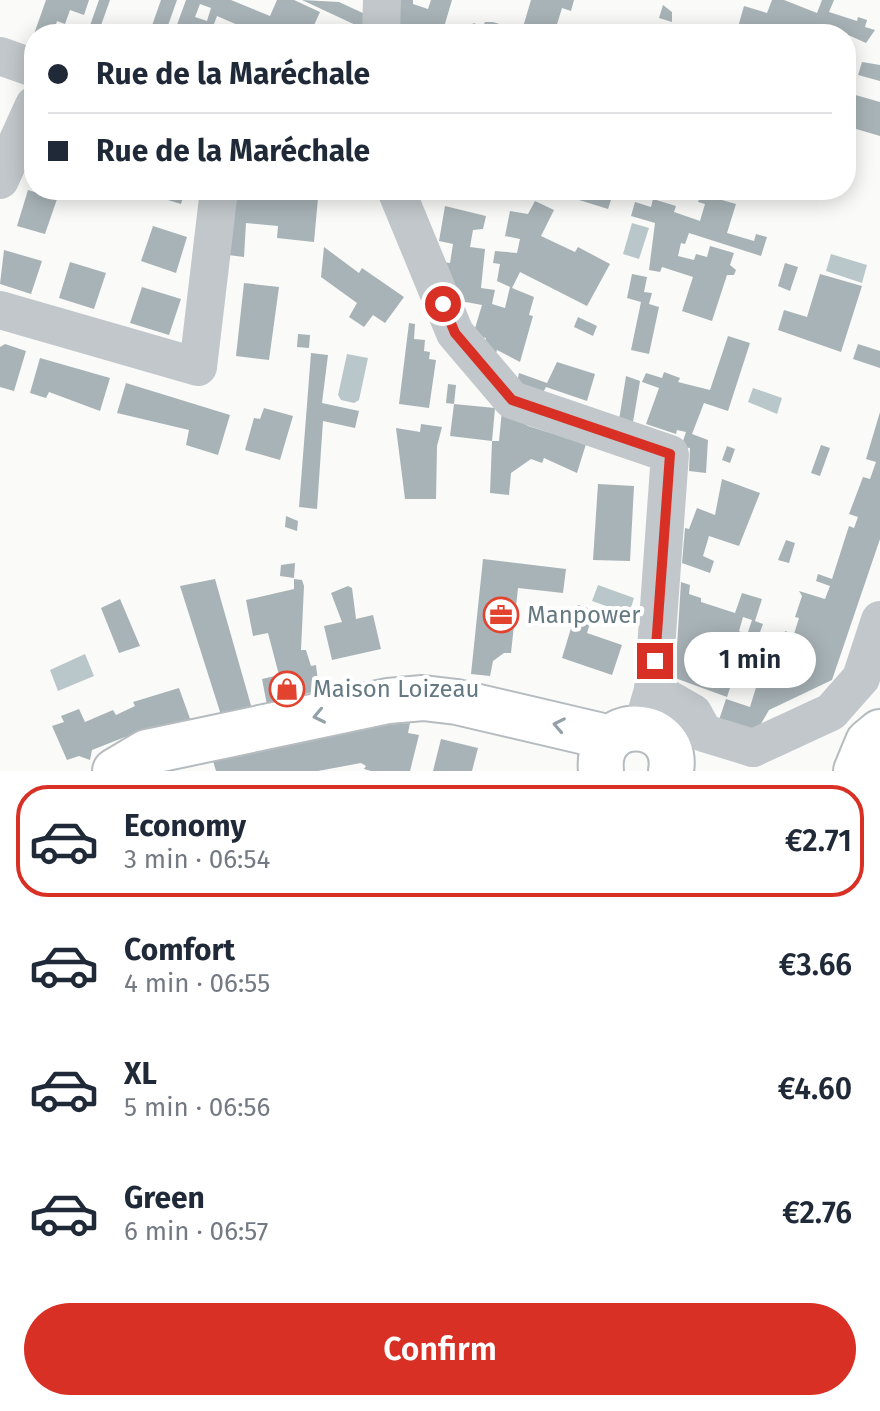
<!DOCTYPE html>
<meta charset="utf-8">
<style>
body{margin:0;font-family:"Fira Sans",sans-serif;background:#f2f2f3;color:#1f2937;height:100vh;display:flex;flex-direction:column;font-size:30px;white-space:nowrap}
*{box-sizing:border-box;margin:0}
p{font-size:26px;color:#747a83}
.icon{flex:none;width:44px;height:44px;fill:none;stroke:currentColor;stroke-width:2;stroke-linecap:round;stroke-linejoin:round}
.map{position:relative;height:771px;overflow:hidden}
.sheet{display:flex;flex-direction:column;background:#fff;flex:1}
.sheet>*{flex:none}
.banner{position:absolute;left:24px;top:24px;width:832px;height:176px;border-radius:32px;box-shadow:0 4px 20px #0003;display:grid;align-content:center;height:176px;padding:0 24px;background:#fff}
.end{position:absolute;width:36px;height:36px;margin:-18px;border:10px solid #d93025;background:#fff;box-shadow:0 0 0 4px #fff}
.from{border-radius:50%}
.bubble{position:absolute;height:56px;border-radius:28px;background:#fff;box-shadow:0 4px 20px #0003;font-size:26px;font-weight:600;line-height:56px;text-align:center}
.banner b{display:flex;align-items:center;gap:28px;height:76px;font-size:30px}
.banner b+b{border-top:2px solid #e0e1e3}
.banner i{width:20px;height:20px;background:#1f2937}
ul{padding:14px 0 0;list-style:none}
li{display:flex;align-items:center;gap:24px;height:112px;margin:0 16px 12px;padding:0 8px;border:4px solid transparent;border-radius:32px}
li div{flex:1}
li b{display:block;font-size:30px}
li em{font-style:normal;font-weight:600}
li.current{border-color:#d93025}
li>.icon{width:72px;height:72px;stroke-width:1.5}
.primary-button{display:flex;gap:16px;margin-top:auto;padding:16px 24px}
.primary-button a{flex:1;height:92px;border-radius:48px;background:#d93025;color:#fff;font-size:32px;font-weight:600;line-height:92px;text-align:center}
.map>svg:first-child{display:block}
.water{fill:#b9c7ca}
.building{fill:#a8b3b7;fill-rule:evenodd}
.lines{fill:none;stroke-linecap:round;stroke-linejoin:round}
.major-casing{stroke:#b5bbbe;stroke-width:48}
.minor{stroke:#c1c7ca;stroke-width:38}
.major{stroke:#fff;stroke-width:44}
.oneway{stroke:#93a1a8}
.route{stroke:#d93025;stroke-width:10}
.labels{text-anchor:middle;stroke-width:8;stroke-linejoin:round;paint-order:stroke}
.poi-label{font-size:24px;fill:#657982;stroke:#fff;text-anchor:start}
</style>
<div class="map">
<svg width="880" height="771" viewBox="0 0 880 771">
<rect width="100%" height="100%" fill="#fafaf8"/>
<g class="water">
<path d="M632,223l17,5 -10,31 -16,-5z"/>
<path d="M831,254l36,11 -5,18 -36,-12z"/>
<path d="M347,354l21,4 -9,42 -5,3 -13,-3 -3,-5z"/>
<path d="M753,388l29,10 -5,16 -29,-12z"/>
<path d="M598,585l36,13 -5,16 -37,-13z"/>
<path d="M85,654l9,22 -36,15 -8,-21z"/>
</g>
<g class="building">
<path d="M46,0h43l-5,15 -14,-5 -5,14 -8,-3 -4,13h-19z"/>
<path d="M99,0h11l-11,31 7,3h-19z"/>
<path d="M161,0h16l-12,34h-16z"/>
<path d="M186,0h45l39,16 7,-16h17l26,12 -10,22h-52l-41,-18 -6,16 -18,-6 -3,8h-13l-3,-1zM200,4l11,4 -4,13 -12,-4z"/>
<path d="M302,0l37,2 26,12 -3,14z"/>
<path d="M397,0h16v4l15,5 3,-9h21l-8,27 -4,-2 -3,9h-37z"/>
<path d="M531,0h43l-3,11 -9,-3 -8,26 -31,-7z"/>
<path d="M772,0h12l33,13 5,-13h12l-5,12 28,9 1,-4 9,3 -2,7 10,3 -9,13 -20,-9h-110l8,-28 23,7z"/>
<path d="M663,5l9,7v10l-13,-4z"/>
<path d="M485,22h8l29,9 -1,3h-51l3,-11 10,3z"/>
<path d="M862,62l18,3v16l-22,-6z"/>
<path d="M852,94l28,8v34l-34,-10z"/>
<path d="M28,190l29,9 -12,35 -28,-8z"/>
<path d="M146,190h39l-4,14 -36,-11z"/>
<path d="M235,190l83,8 -4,44 -37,-4 1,-12 -32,-3 -2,34 -16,-2z"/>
<path d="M547,190h54l12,4 -5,15z"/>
<path d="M729,190h26l-3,8z"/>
<path d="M701,194l35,10 -9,29 27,8 2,-7 11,3 -6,19 -72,-23 -4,11 -4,-1 -3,13 16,4 2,-6 11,3 3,-11 24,7 -4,12 6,5 -2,5h-7l-15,46 -30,-10 11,-34 -31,-10 -2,5 -11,-2 6,-47 -24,-7 4,-14 16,5 2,-8 23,7 -2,6 26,9 5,-17 -7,-2z"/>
<path d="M535,201l19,9 -13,26 34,16 3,-5 32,17 -23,42 -67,-34 -8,16 22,9 -5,18 4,1 -13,46 -23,-12 -4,12 -10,-11 3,-13 -13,-3 9,-30 -27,-5 -13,-38 8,1 3,-19 -14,-3 6,-35 41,10 -3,13 -10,1 -3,17 15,2 -4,39 14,2 -3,14 13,4 5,-21 -13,-6 3,-17 -7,-1 2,-12 22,2 3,-14 -15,-3 5,-25 18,3z"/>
<path d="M153,226l34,11 -11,36 -35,-12z"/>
<path d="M324,247l35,26 3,-5 42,29 -19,26 -12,-8 -9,12 -15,-10 8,-14 -36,-26z"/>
<path d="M4,250l38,11 -11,33 -31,-10z"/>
<path d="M70,262l36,11 -12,36 -35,-11z"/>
<path d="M785,263l13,4 -8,24 -12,-5z"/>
<path d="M632,274l15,3 -3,15 8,1 -3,11 10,3 -10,47 -18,-4 10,-48 -14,-4z"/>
<path d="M820,274l42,12 -21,66 -63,-22 6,-20 23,7z"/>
<path d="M244,283l35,4 -10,73 -33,-4z"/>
<path d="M142,287l39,12 -12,36 -39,-12z"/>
<path d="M578,317l19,9 -4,10 -19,-9z"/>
<path d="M409,323l6,1 -1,15 11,1 -1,11 6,1 -1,7 7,1 -7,48 -30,-4z"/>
<path d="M298,334l12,1 -1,13 -12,-1z"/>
<path d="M728,336l22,7 -22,68 -24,-8 -12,31 16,6 -2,33 -17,-2 1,-23 -9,-1 5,-15 -9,-2 -1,4 -30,-10 13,-36 -17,-6 4,-9 16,5 2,-6 16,6 -2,4 32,8z"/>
<path d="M5,344l21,7 -12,40 -14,-4v-40z"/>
<path d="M858,344l22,7v17l-27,-9z"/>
<path d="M311,353l17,2 -6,48 37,8 -4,17 -32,-7 -6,88 -18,-2z"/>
<path d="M40,358l70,20 -10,33 -51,-19 -3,6 -16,-5z"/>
<path d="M557,362l38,12 -8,27 -41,-14 -6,11 -23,-15 2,-10 28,10z"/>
<path d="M626,376l14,5 -7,41 -14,-2z"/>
<path d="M126,383l104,32 -12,40 -32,-10 3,-15 -72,-17z"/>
<path d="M448,384l8,1 -2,19 -8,-1z"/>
<path d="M454,404l41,4 -3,33 -42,-5z"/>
<path d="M264,408l29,8 -13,44 -35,-10 9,-32 6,1z"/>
<path d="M502,410l26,16 58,18 -9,29 -33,-15 -2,5 -11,-4 -20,14 -2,22 -19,-2 2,-52h7z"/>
<path d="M880,412v127l-48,141 -63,30 -17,29 -36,-10 10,-30 24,8 8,-26 -23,-8 -8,24 -52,-19 6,-96 9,3 -1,9 12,4v4l34,11 7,-20 20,6 -7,22 -12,-4 -4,14 8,4 5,-15 11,4 -7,19 23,8 6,-20 9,3 5,-16 -4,-1 7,-21 -3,-5 26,8 5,-13 -14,-5 2,-7 14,5 17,-53 5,2 4,-11 -9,-3 14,-37 7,2 6,-17 -10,-3z"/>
<path d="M421,424l21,3 -5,19 -1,53h-31l-9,-71 24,4z"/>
<path d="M821,445l9,3 -10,28 -9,-3z"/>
<path d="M727,446l8,3 -5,14 -8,-3z"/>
<path d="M722,479l38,14 -21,53 -30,-10 -6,20 11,5 -4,12 -28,-10 3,-35 4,1 8,-21 18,7z"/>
<path d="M598,484l36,2 -4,75 -37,-1z"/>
<path d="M286,516l12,5 -1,10 -12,-4z"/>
<path d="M786,540l9,3 -6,20 -11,-3z"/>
<path d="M483,559l83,10 -3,24 -45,-5 -7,65h-7l-11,8 -3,15 -19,-2z"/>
<path d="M295,563l-1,15 -14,-2 1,-11z"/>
<path d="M215,579l37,130 -30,9 -42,-132z"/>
<path d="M294,579l8,1 2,6 -3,64h5l5,16 5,-1 3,25 -52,15 -5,-26 17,-4 -11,-42 -15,3 -7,-36 48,-11z"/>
<path d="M348,586l4,2 4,31 17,-4 8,34 -49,11 -8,-34 18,-4 -11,-29z"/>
<path d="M120,599l20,47 -21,7 -18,-45z"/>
<path d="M578,605l16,5 -7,23 35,12 -10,30 -50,-17z"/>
<path d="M179,688l14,39 -63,22 -5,-12 -33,13 -2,10 -11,-4 -12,4 -15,-34 12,-4 -3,-6 18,-7 6,13 28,-12 3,5 19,-9 -2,-4z"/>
<path d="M410,723l-2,10 11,2 -9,36h-39l-7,-2 2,-3 -5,-3 -43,8h-102l-3,-10 136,-33z"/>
<path d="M441,739l37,9 -6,23h-39z"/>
</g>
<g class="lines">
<g class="major-casing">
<g id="major">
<path d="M115,771l32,-19 241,-51 35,-3 34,4 154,36"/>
<path d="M601,771c-6,-59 79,-54 70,0"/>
<path d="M856,771l12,-29 12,-10"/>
</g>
</g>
<g class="minor">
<path d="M381,34l1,-34"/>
<path d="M0,56l34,12"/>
<path d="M0,180l34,-75"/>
<path d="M396,190l59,143 57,67 158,54 -17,236 -11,38"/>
<path d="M0,310l198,57 21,-177"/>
<path d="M653,690l40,23 11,20 49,15"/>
<path d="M753,748l78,-36 30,-34 19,-58"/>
</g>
<use href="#major" class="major"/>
</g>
<defs><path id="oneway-chevron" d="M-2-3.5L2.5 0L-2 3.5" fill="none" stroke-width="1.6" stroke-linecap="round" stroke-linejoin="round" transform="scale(2)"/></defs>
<g class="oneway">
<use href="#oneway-chevron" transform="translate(319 716) rotate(168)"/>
<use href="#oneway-chevron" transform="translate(559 725) rotate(-169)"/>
</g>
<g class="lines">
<path class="route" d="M443,304l12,29 57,67 158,54 -15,207"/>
</g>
<defs>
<g id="office-ring" transform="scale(1.8)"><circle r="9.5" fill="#fff" stroke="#e2432f" stroke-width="1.5"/><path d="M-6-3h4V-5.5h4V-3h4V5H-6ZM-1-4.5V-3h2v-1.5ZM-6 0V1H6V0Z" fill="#e2432f"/></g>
<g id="shop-ring" transform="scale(1.8)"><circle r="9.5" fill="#fff" stroke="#e2432f" stroke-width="1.5"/><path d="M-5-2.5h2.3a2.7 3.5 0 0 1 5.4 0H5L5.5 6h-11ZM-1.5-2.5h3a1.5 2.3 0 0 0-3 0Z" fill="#e2432f"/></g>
</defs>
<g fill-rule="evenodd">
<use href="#office-ring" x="501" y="615"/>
<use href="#shop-ring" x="287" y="689"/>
</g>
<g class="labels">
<g class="poi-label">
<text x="527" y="623">Manpower</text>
<text x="313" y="697">Maison Loizeau</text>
</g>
</g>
</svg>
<i class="end from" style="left:443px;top:304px"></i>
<i class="end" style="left:655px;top:661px"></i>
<div class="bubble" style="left:684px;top:632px;width:132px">1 min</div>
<div class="banner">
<b><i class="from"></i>Rue de la Maréchale</b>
<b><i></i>Rue de la Maréchale</b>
</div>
</div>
<section class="sheet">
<ul>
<li class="current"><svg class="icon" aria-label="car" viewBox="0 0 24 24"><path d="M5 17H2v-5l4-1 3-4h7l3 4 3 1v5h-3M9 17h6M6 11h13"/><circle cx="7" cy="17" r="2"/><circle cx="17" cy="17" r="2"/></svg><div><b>Economy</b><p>3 min · 06:54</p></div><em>€2.71</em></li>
<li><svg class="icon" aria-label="car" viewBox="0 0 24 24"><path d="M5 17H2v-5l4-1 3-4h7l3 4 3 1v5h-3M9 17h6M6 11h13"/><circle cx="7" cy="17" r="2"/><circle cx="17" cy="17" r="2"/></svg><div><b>Comfort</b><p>4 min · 06:55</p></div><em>€3.66</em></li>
<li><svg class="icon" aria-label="car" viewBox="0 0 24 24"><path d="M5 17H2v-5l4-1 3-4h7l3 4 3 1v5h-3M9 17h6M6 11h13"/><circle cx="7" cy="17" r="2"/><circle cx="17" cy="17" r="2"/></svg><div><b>XL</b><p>5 min · 06:56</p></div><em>€4.60</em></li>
<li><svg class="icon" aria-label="car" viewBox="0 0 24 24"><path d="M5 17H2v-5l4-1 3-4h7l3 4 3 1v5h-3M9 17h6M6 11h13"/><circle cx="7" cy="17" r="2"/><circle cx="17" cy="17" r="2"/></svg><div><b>Green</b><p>6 min · 06:57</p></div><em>€2.76</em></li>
</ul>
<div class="primary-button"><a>Confirm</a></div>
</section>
